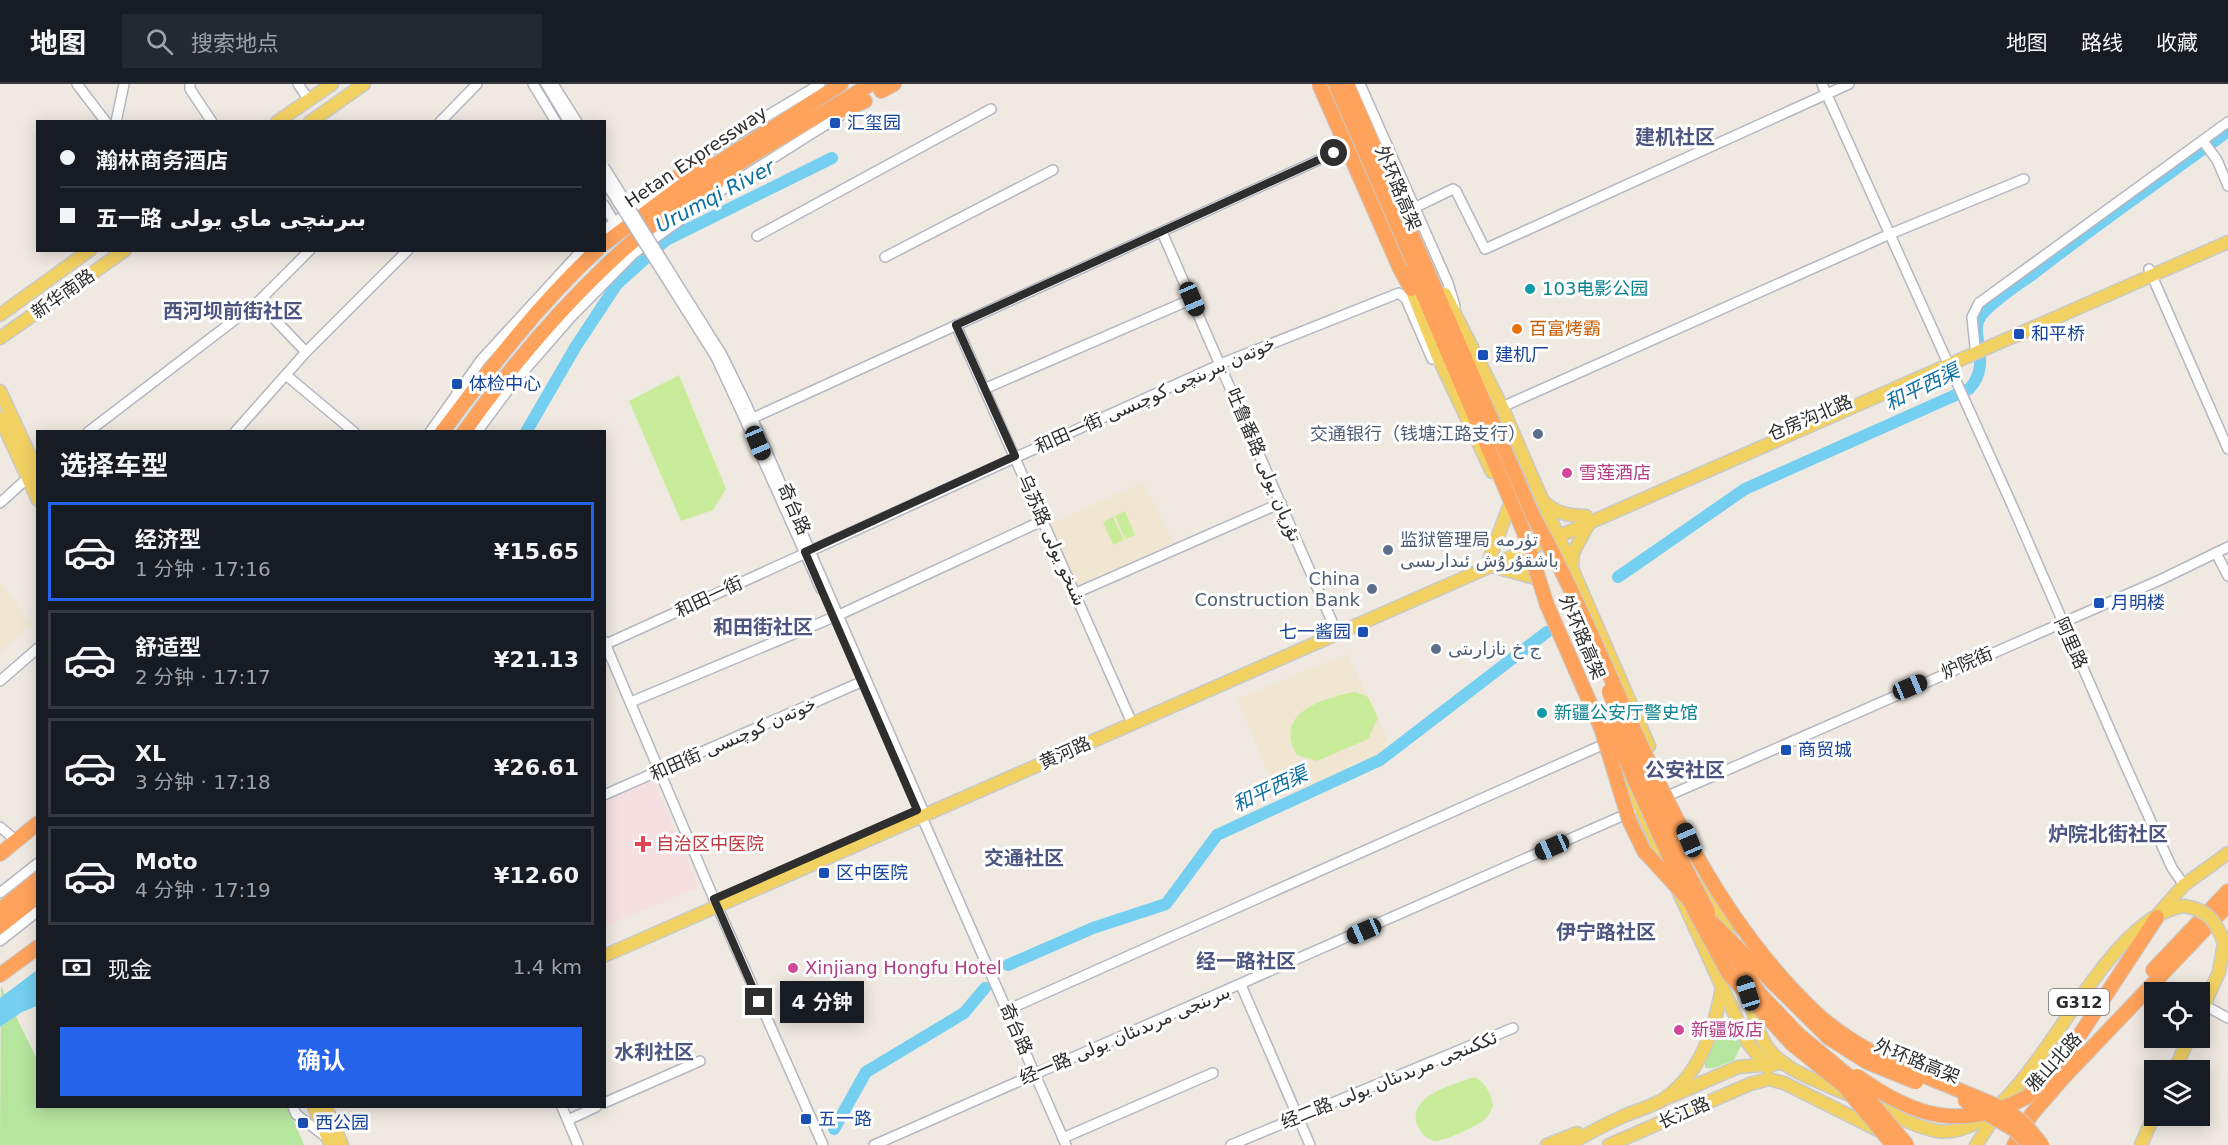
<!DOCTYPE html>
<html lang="zh">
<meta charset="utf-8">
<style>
body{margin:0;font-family:"DejaVu Sans","Noto Naskh Arabic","Noto Sans SC",sans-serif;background:#242831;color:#f1f3f6;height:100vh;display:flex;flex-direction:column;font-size:22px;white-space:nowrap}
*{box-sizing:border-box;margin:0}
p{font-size:20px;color:#9ea1a6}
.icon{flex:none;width:33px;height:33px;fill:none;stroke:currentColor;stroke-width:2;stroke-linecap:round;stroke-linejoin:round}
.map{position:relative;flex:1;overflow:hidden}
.details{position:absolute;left:36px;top:346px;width:570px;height:678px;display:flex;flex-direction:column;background:#171b24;border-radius:0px;box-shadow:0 3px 15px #0003}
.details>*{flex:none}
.guide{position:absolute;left:36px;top:36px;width:570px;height:132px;border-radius:0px;box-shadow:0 3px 15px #0003;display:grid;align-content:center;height:132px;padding:0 24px;background:#171b24}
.controls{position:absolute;left:2144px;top:898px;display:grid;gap:12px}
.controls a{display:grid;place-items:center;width:66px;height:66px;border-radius:0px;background:#171b24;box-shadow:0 3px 15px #0003;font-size:30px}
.end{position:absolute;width:27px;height:27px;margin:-14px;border:8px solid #2e2e2e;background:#fff;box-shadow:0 0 0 3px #fff}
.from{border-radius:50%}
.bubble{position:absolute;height:42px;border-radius:0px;background:#171b24;box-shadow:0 3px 15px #0003;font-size:20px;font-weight:700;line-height:42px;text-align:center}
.car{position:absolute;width:18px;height:36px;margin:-18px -9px;border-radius:8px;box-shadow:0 0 4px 2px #0007;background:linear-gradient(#222 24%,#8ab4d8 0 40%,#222 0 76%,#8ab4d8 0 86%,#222 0)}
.guide b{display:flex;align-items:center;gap:21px;height:57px;font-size:22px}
.guide b+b{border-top:2px solid #363941}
.guide i{width:15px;height:15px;background:#f1f3f6}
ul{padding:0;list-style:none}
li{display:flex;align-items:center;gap:18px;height:99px;margin:0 12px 9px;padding:0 12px;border:3px solid #363941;border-radius:0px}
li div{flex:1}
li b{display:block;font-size:22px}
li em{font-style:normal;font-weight:700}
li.selected{border-color:#2563eb}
li>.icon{width:54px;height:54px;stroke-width:1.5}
h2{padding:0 24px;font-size:27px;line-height:72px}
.pay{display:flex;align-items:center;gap:15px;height:66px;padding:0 24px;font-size:22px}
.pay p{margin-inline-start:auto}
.cta{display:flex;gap:12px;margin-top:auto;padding:12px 24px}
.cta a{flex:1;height:69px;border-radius:0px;background:#2563eb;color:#fff;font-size:24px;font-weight:700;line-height:69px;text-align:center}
header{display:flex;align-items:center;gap:36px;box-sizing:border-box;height:84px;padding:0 30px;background:#171b24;border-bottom:2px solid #363941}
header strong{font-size:28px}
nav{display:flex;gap:33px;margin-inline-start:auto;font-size:21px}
.search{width:420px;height:54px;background:#242831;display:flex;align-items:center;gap:15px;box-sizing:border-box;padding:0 21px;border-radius:0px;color:#9ea1a6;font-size:22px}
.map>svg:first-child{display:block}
.education{fill:#f0e6d1}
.medical{fill:#f5dfe0}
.green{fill:#b6e59e}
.pitch{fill:#c9ec9a}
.water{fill:#75cff0}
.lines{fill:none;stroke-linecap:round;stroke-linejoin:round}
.river{stroke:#75cff0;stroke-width:12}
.minor-casing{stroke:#b4b7c1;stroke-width:12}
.major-casing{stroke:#c9c9c9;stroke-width:15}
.highway-casing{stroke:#c9c9c9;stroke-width:16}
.minor{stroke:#fff;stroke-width:9}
.major{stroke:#f2d163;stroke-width:12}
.highway{stroke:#ffa35c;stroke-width:14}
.minor-bridge-casing{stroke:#b4b7c1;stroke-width:12;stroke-linecap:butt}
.major-bridge-casing{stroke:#c9c9c9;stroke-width:15;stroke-linecap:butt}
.highway-bridge-casing{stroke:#c9c9c9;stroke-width:16;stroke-linecap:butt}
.minor-bridge{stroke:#fff;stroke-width:9}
.major-bridge{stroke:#f2d163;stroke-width:12}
.highway-bridge{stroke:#ffa35c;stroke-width:14}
.route{stroke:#2e2e2e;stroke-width:8}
.transit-dot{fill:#1a4fb4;stroke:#fff;stroke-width:2}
.culture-dot{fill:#0f9aa8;stroke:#fff;stroke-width:2}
.food-dot{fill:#e8710a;stroke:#fff;stroke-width:2}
.service-dot{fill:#5c6f8a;stroke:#fff;stroke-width:2}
.hotel-dot{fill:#d1479c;stroke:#fff;stroke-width:2}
.health-dot{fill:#e0444e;stroke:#fff;stroke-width:2}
.labels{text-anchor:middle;stroke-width:6;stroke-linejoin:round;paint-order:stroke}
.shield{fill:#fff;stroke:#6d6d6d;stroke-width:1.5}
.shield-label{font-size:16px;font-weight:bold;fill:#2e2e2e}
.transit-label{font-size:18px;fill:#164399;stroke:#fff;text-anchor:start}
.street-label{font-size:18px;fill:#2e2e2e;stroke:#fff}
.culture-label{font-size:18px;fill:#0d838f;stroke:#fff;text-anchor:start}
.food-label{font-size:18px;fill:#c56008;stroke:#fff;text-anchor:start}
.service-label{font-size:18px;fill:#4e5e75;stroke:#fff;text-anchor:end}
.hotel-label{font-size:18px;fill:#b23c85;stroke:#fff;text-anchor:start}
.health-label{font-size:18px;fill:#be3a42;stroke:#fff;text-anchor:start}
.neighbourhood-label{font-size:20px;font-weight:bold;fill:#4d5680;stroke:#fff}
.water-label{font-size:20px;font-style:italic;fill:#0d6fa3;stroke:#fff}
</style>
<header>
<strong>地图</strong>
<div class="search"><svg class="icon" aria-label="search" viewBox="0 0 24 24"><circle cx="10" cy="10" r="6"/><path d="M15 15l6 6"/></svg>搜索地点</div>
<nav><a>地图</a><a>路线</a><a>收藏</a></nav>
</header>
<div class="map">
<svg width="2228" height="1061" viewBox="0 0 2228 1061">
<rect width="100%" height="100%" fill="#efe9e1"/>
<g class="education">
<path d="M1143,398l31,61 -96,42 -29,-60z"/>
<path d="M0,498l32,42 -32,28z"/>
<path d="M1347,570l41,85 -4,13 -28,16 -77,30 -42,-99z"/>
</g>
<path class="medical" d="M653,696l46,107 -94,39v-124z"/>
<g class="green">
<path d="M1,902l36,73 1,48h250l16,38h-304z"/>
<path d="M1727,937l5,3 9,22 -7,14 -20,8h-9v-8z"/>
</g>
<g class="pitch">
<path d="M679,291l47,114 -13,21 -32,11 -52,-120z"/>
<path d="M1125,427l10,24 -10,4 -10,-23z"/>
<path d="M1113,433l11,23 -11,5 -10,-23z"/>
<path d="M1355,608l13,5 10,21 -10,21 -51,22 -20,-6c-25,-42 26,-57 58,-63z"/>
<path d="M1475,993c12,8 16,16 18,29 -2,4 -4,9 -7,12 -6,7 -43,24 -51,23 -7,-1 -15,-8 -17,-15 -13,-30 36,-42 57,-49z"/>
</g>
<path class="water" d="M37,886v36l-15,6 -22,15v-29z"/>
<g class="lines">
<g class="river">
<path d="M2212,59l16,-12"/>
<path d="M526,348l50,-86 41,-62 49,-44 166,-82"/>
<path d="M1618,493l127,-88 224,-100c26,-28 -4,-57 14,-76 14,-15 33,-27 50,-39 55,-43 112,-83 169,-124"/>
<path d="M1008,881l85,-37 73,-24 51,-69 163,-75 167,-128"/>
<path d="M834,1045l32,-57 98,-59 21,-25"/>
</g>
<g class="minor-casing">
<g id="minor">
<path d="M77,0l29,38"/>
<path d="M190,0v5l22,33"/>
<path d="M298,0l11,16"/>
<path d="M533,0l23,38"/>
<path d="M546,0l23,38"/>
<path d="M553,0l24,38"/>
<path d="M1360,0l88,199 7,23"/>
<path d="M1822,0l190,421 112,257 48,106 12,17"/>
<path d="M116,38l8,-38"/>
<path d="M440,38l37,-38"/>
<path d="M2203,57l14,19 11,26"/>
<path d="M604,121l11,18"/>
<path d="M1414,124l39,-19 3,2 29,58 364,-165"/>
<path d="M604,146l107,-80 109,-66"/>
<path d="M1162,148l175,401"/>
<path d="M757,152l234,-127"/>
<path d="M885,173l168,-87"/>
<path d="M2149,185l79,180"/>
<path d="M258,218l48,50"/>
<path d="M956,241l176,398"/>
<path d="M1975,263l-3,-30 7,-14 249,-181"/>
<path d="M286,291l68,57"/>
<path d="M984,305l208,-90"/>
<path d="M746,320l176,404 -1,7 145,330"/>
<path d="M1502,323l388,-173 134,-55"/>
<path d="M741,327l80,178"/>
<path d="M753,334l581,-265 19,-4"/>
<path d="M88,348l170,-130 52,-52"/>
<path d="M235,348l71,-80 102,-102"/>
<path d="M430,348l51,-72 101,-110"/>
<path d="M477,348l34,-46 60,-69 62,-63 89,-64 121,-76"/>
<path d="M0,419l31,-28"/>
<path d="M2216,469l12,23"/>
<path d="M1076,509l205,-90"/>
<path d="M839,531l205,-95"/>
<path d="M604,557l110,258 109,246"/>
<path d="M604,561l619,-282 176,-70 7,6 26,60"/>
<path d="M0,597l38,-33"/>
<path d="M631,618l203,-85"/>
<path d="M604,711l257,-113"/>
<path d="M1663,714l497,-218 68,-33"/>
<path d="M0,743l12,10"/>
<path d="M0,809l38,-30"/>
<path d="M0,857l38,-30"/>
<path d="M1241,901l69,160"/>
<path d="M2204,921l24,13"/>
<path d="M1007,926l602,-268"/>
<path d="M604,1019l96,-42"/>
<path d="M293,1023l3,7 30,23"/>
<path d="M562,1023l16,38"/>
<path d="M568,1036l28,-13"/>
<path d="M1063,1054l150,-65"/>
<path d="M874,1061l757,-333"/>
<path d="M1231,1061l282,-117"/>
</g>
</g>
<g class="major-casing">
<g id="major">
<path d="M277,38l55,-38"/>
<path d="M310,38l54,-38"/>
<path d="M1411,205l27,68 54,115"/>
<path d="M1445,210l57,113 147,339"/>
<path d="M0,231l90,-65"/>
<path d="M0,254l125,-88"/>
<path d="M0,307l38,82"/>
<path d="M0,334l38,82"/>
<path d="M1543,417c12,12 26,15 43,15"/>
<path d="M1490,474l18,-49"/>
<path d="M1492,482l47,13"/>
<path d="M1572,483l1,-14 15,-28"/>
<path d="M1706,797l26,61"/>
<path d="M2159,829l25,-28 44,-32"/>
<path d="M604,872l1624,-714"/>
<path d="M1722,903l26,56 20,25"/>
<path d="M1749,912c4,14 7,30 14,44 14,30 61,43 89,56"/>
<path d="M2199,932l20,-44 5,-29"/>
<path d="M2174,987l15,-33"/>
<path d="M1669,1013l69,-30 46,-4"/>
<path d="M1873,1021c20,9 42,22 64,26 91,14 152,-211 247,-225"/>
<path d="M314,1023l17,38"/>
<path d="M326,1023l16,38"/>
<path d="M1547,1061l30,-12"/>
<path d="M1568,1061c19,-11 38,-21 58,-30 12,-5 27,-9 38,-16 37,-26 51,-71 58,-112l-96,-211"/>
<path d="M1609,1061l141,-61 19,-5 15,4 98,49"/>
<path d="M1976,1061l21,-32"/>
<path d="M2141,1061l13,-30"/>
</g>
</g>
<g class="highway-casing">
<g id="highway">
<path d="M1334,0l191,451"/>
<path d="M1347,0l186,432"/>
<path d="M881,7l13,-7"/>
<path d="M836,29l29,-12"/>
<path d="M681,88l25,-9"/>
<path d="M700,122l16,-22"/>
<path d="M604,160l75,-56 162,-104"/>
<path d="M1400,185l11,20"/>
<path d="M442,348c48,-64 96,-127 155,-182"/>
<path d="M464,348c62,-87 135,-170 222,-233 58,-42 123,-77 185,-115"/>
<path d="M0,770l38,-31"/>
<path d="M0,826l38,-31"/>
<path d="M0,842l38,-30"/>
<path d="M2153,886l75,-79"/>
<path d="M0,891l38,-28"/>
<path d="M2066,972l91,-139"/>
<path d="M2027,1013l49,-46"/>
<path d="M2014,1061l17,-30 33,-38 164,-172"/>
</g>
</g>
<use href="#minor" class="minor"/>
<use href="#major" class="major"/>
<use href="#highway" class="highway"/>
<g class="minor-bridge-casing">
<g id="minor-bridge">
<path d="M604,83l118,188 24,49"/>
<path d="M604,96l112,177 25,54"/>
</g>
</g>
<g class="major-bridge-casing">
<path id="major-bridge" d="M2184,822c24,4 32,15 40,37"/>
</g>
<g class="highway-bridge-casing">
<g id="highway-bridge">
<path d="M1319,0l81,185"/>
<path d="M1533,432c92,166 140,361 281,495 41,39 91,57 142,78 22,9 46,17 65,32 8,7 14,16 21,24"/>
<path d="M1525,451l22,70 54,123 28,92 15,31 44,48 141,139 38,24 49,20"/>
<path d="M1609,607l67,159 32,62"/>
<path d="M1604,628l80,177"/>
<path d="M1692,822l36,67 63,70 53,43 49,59"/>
<path d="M1723,855l36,54 40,42 52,43 56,67"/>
<path d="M1857,992c58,42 105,55 170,21"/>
<path d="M1965,1017l50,29 14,15"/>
</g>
</g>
<use href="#minor-bridge" class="minor-bridge"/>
<use href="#major-bridge" class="major-bridge"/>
<use href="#highway-bridge" class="highway-bridge"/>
</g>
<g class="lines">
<path class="route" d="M759,918l-45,-103 203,-89 -112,-258 210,-96 -59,-131 378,-172"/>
</g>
<g class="transit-dot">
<rect x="829" y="33" width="12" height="12" rx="3"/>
<rect x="2013" y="244" width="12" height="12" rx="3"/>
<rect x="1477" y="265" width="12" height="12" rx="3"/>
<rect x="451" y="294" width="12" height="12" rx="3"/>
<rect x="2093" y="513" width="12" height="12" rx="3"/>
<rect x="1357" y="542" width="12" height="12" rx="3"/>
<rect x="1780" y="660" width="12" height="12" rx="3"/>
<rect x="818" y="783" width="12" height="12" rx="3"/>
<rect x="800" y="1029" width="12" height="12" rx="3"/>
<rect x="297" y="1033" width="12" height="12" rx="3"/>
</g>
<g class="culture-dot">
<circle cx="1530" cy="205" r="6"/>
<circle cx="1542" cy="629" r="6"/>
</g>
<circle class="food-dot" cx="1517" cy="245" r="6"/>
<g class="service-dot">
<circle cx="1538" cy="350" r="6"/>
<circle cx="1388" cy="466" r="6"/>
<circle cx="1372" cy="505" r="6"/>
<circle cx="1436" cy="565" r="6"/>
</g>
<g class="hotel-dot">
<circle cx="1567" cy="389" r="6"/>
<circle cx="793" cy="884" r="6"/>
<circle cx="1679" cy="946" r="6"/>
</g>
<path class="health-dot" d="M640 751h6v6h6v6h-6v6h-6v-6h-6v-6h6z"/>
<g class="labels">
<rect class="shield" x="2049" y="905" width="60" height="26" rx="4.5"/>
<g class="shield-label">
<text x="2079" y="924">G312</text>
</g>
<g class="transit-label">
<text x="847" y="45">汇玺园</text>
<text x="2031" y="256">和平桥</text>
<text x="1495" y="277">建机厂</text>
<text x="469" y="306">体检中心</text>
<text x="2111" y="525">月明楼</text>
<text x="1351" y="554" text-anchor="end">七一酱园</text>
<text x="1798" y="672">商贸城</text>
<text x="836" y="795">区中医院</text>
<text x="818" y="1041">五一路</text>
<text x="315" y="1045">西公园</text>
</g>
<g class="street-label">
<text transform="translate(696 73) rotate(-34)" y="6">Hetan Expressway</text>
<text transform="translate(1398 104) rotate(67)" y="6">外环路高架</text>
<text transform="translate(63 210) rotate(-35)" y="6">新华南路</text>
<text transform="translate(1155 311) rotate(-24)" y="6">和田一街 خوتەن بىرىنچى كوچىسى</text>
<text transform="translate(1810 334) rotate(-23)" y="6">仓房沟北路</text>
<text transform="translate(1264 381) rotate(67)" y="6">吐鲁番路 تۇرپان يولى</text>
<text transform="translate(794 425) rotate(66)" y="6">奇台路</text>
<text transform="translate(1052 456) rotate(66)" y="6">乌苏路 شىخو يولى</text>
<text transform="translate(709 513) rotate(-25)" y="6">和田一街</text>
<text transform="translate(1582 553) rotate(67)" y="6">外环路高架</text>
<text transform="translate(2071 559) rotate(66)" y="6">阿里路</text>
<text transform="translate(1967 579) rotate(-23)" y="6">炉院街</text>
<text transform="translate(733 655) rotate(-24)" y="6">和田街 خوتەن كوچىسى</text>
<text transform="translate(1065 669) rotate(-24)" y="6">黄河路</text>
<text transform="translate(1016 945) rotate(66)" y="6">奇台路</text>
<text transform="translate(1125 951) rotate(-23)" y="6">经一路 بىرىنجى مرىدىئان يولى</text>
<text transform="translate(1917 977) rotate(22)" y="6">外环路高架</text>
<text transform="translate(2054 978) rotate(-48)" y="6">雅山北路</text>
<text transform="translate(1389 996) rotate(-22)" y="6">经二路 ئككىنجى مرىدىئان يولى</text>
<text transform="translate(1684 1029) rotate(-23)" y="6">长江路</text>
</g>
<g class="culture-label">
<text x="1542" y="211">103电影公园</text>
<text x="1554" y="635">新疆公安厅警史馆</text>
</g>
<g class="food-label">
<text x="1529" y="251">百富烤霸</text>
</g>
<g class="service-label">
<text x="1526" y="356">交通银行（钱塘江路支行）</text>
<text x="1400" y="462" text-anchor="start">监狱管理局 تۈرمە<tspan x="1400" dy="21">باشقۇرۇش ئىدارىسى</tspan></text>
<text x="1360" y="501">China<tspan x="1360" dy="21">Construction Bank</tspan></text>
<text x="1448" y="571" text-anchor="start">ج خ نازارىتى</text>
</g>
<g class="hotel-label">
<text x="1579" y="395">雪莲酒店</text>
<text x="805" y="890">Xinjiang Hongfu Hotel</text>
<text x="1691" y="952">新疆饭店</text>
</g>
<g class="health-label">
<text x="656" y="766">自治区中医院</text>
</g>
<g class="neighbourhood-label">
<text x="1675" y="60">建机社区</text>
<text x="233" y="234">西河坝前街社区</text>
<text x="763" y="550">和田街社区</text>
<text x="1685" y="693">公安社区</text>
<text x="2108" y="757">炉院北街社区</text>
<text x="1024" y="781">交通社区</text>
<text x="1606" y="855">伊宁路社区</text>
<text x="1246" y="884">经一路社区</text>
<text x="654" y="975">水利社区</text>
</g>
<g class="water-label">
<text transform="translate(715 112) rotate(-28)" y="7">Urumqi River</text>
<text transform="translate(1922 303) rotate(-26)" y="7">和平西渠</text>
<text transform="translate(1270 705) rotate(-25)" y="7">和平西渠</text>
</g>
</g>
</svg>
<div class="controls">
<a><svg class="icon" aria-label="locate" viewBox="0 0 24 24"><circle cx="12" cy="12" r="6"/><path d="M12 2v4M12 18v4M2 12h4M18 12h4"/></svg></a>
<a><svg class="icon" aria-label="layers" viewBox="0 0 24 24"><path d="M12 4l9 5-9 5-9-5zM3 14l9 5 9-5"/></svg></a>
</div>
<i class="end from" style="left:1334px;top:69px"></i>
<i class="end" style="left:759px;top:918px"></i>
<div class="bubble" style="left:780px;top:897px;width:84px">4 分钟</div>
<i class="car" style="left:1192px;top:215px;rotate:157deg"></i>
<i class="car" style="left:758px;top:359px;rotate:157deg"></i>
<i class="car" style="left:1910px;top:603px;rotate:67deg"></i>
<i class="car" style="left:1689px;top:756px;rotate:337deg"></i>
<i class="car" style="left:1552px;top:763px;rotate:246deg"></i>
<i class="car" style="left:1364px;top:847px;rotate:246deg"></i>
<i class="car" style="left:1748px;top:909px;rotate:343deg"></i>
<div class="guide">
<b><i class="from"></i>瀚林商务酒店</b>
<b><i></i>五一路 بىرىنچى ماي يولى</b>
</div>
<section class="details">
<h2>选择车型</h2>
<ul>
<li class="selected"><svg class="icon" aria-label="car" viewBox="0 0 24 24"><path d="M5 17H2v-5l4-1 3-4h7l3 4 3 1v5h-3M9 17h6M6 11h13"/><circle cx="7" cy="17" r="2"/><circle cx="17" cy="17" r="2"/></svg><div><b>经济型</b><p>1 分钟 · 17:16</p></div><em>¥15.65</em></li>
<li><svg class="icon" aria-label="car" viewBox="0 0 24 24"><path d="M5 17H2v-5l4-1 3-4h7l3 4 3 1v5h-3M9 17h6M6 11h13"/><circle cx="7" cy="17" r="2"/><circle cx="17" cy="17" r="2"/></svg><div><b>舒适型</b><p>2 分钟 · 17:17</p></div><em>¥21.13</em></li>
<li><svg class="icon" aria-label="car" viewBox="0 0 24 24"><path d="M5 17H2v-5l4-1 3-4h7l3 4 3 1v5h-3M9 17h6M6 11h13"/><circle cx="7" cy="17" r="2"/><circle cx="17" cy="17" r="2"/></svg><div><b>XL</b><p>3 分钟 · 17:18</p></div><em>¥26.61</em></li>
<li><svg class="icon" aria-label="car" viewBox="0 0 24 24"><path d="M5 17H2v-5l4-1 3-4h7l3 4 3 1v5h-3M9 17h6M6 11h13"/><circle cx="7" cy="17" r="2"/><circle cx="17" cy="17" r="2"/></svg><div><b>Moto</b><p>4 分钟 · 17:19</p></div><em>¥12.60</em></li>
</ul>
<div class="pay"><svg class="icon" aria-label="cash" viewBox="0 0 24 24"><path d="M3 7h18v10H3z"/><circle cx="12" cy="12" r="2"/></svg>现金<p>1.4 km</p></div>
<div class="cta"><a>确认</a></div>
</section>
</div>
